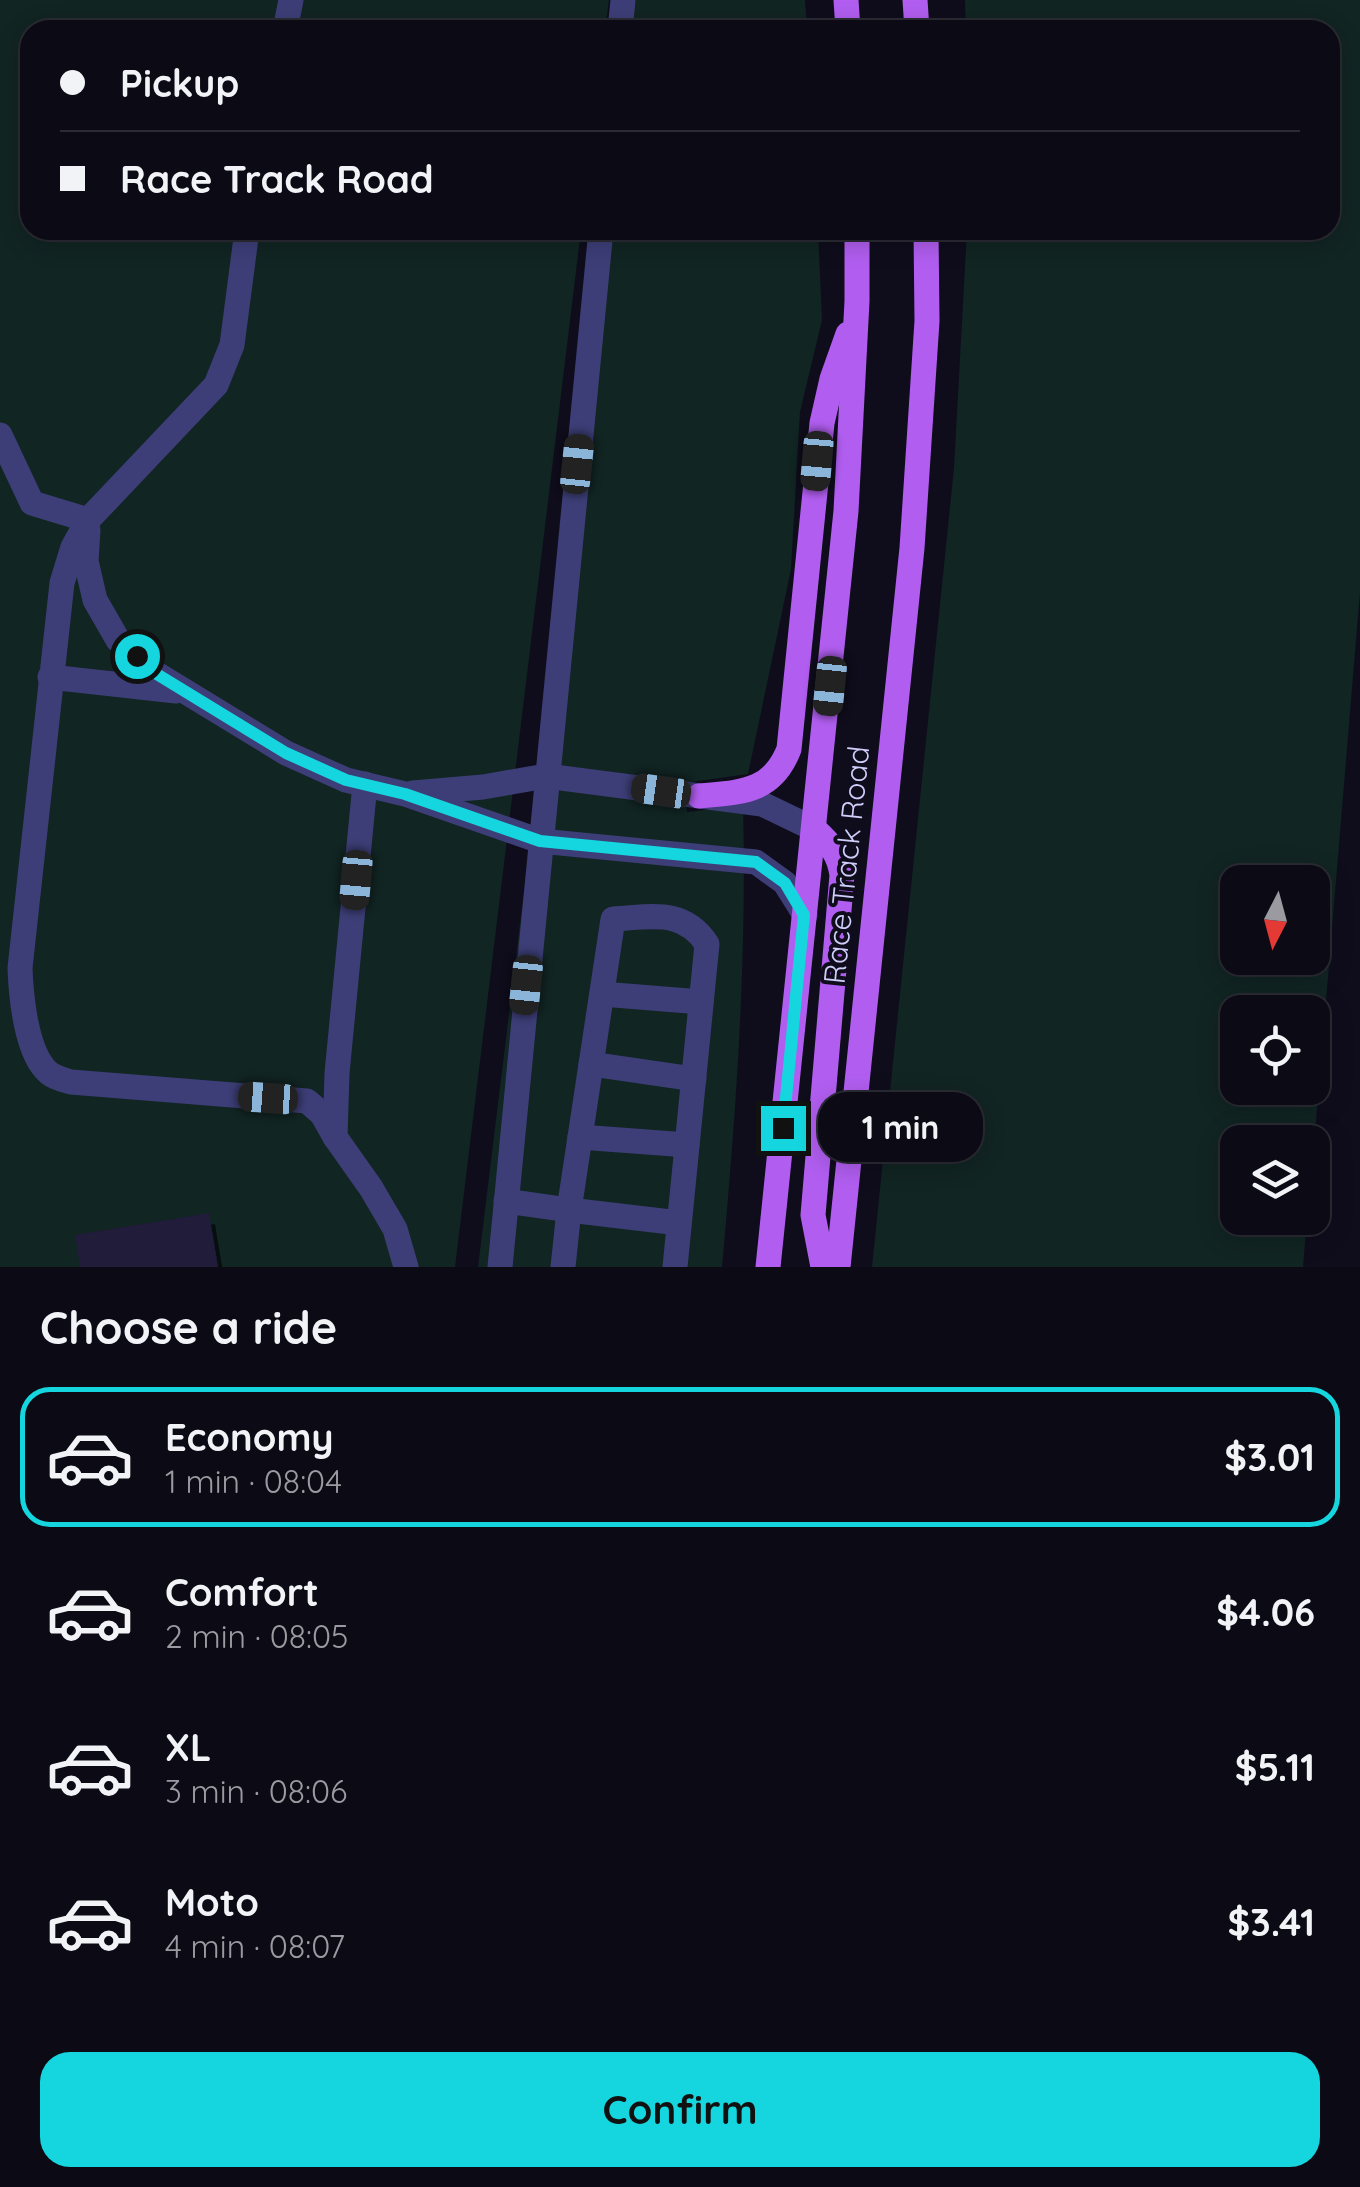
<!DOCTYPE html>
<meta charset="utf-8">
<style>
body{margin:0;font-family:Quicksand,sans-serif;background:#191822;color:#f1f3f6;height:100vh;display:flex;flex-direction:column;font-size:38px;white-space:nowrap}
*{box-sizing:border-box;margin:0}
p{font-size:32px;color:#9a9aa0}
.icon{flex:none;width:55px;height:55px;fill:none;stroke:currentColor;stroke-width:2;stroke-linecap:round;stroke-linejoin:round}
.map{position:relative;height:1267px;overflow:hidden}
.side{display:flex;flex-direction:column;background:#0b0a15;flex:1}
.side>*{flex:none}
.banner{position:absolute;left:20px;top:20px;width:1320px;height:220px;border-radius:30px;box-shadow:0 5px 25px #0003,0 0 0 2px #2b2b34;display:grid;align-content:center;height:220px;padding:0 40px;background:#0b0a15}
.needle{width:65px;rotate:186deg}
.tools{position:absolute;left:1220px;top:865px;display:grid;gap:20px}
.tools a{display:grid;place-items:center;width:110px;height:110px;border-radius:20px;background:#0b0a15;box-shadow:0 5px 25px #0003,0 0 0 2px #2b2b34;font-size:50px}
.end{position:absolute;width:45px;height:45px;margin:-22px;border:12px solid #15d6de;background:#111;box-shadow:0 0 0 5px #111}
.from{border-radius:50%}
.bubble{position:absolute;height:70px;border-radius:30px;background:#0b0a15;box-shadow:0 5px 25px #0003,0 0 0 2px #2b2b34;font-size:32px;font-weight:700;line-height:70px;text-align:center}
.car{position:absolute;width:30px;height:60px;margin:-30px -15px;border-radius:12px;box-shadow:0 0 8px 2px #0007;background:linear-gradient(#222 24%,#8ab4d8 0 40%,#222 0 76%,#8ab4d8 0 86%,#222 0)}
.banner b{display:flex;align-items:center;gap:35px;height:95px;font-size:38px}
.banner b+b{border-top:2px solid #2b2b34}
.banner i{width:25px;height:25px;background:#f1f3f6}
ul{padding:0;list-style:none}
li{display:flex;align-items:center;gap:30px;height:140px;margin:0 20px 15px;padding:0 20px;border:5px solid transparent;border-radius:30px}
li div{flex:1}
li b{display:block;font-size:38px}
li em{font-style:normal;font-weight:700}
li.selected{border-color:#15d6de}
li>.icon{width:90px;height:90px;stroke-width:1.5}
h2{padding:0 40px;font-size:45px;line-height:120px}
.primary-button{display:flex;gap:20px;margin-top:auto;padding:20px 40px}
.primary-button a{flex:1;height:115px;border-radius:30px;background:#15d6de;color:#111;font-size:40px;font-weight:700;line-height:115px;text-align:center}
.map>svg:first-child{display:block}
.green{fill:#112523;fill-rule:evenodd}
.building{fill:#201b3b;filter:url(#shadow)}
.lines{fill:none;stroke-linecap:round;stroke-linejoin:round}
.minor{stroke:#3d3e77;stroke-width:25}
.major{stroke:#b15ef0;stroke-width:25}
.route{stroke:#15d6de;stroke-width:12}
.labels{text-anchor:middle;stroke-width:8;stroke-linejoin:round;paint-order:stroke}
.street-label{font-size:30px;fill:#cfcdfa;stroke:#0f0d1c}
</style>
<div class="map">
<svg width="1360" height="1267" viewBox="0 0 1360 1267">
<defs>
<filter id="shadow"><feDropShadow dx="6" dy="11" stdDeviation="0" flood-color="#0009"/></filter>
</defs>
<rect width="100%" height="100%" fill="#0f0d1c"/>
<g class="green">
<path d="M0,0h609l-4,30h-575v200h551l-126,1037h-455z"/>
<path d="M633,0h172l2,30h-178z"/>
<path d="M965,0h395v592l-47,565 -1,-15h-74v76h69l-4,49h-431l82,-799 13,-238h363v-200h-364zM1312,882v76h-74v-76zM1238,1012h74v76h-74z"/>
<path d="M605,230h213l4,90 -22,92 -9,157 -43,205 -64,9 3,29 56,-6c4,155 -7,307 -21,461h-244z"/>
</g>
<path class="building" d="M209,1213l9,54h-138l-5,-32z"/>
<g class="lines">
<g class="minor">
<path d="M285,30l6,-30"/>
<path d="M620,30l3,-30"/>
<path d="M247,230l-15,115 -16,40 -128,135 -15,27 -11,36 -42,385c1,28 6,86 29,105 6,5 15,7 22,9l236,19 15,13 13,23"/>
<path d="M0,435l32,68 56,17"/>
<path d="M88,530l-2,31 9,39 23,40 37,33 131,80 60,27 59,14 135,47 216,21 29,21 20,32"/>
<path d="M50,677l126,14"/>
<path d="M365,784l-28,289 -2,64 36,51 24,41 11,38"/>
<path d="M413,793l70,-6 63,-11 216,28 52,25"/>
<path d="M602,994l99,8"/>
<path d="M591,1064l103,15"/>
<path d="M580,1137l107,8"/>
<path d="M506,1201l63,9 44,-291c39,-2 70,-11 94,25l-32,323"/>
<path d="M500,1267l101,-1037"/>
<path d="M563,1267l6,-57 110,13"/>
</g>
<g class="major">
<path d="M846,0l2,30"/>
<path d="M915,0l2,30"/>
<path d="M699,796c42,-4 73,-3 90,-47l33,-326 10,-44 16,-45"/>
<path d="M814,829c16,14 25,25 28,46l-29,340 10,52"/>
<path d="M768,1267l78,-756 11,-210v-71"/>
<path d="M838,1267l74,-719 15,-227 -1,-91"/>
</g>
</g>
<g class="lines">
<path class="route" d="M137,656l18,17 131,80 60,27 59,14 135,47 216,21 29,21 19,32 -21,213"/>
</g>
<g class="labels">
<g class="street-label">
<text transform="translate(847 865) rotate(-84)" y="10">Race Track Road</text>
</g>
</g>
</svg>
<div class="tools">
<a><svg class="needle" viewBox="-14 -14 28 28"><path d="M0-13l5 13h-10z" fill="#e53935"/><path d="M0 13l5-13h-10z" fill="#9a9aa0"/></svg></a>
<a><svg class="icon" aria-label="locate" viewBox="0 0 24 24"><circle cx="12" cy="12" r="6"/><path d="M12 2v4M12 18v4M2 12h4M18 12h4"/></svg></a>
<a><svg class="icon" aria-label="layers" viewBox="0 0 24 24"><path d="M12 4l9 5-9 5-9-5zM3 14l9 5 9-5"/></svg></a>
</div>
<i class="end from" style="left:137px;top:656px"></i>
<i class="end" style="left:783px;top:1128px"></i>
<div class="bubble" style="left:818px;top:1092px;width:165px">1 min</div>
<i class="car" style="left:817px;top:461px;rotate:185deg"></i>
<i class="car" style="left:577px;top:464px;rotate:6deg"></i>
<i class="car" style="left:830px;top:686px;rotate:186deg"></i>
<i class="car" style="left:661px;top:791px;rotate:278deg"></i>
<i class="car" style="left:356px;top:880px;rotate:185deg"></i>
<i class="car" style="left:526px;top:985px;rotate:186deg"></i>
<i class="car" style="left:268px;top:1098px;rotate:274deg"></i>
<div class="banner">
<b><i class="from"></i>Pickup</b>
<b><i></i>Race Track Road</b>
</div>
</div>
<section class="side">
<h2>Choose a ride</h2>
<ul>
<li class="selected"><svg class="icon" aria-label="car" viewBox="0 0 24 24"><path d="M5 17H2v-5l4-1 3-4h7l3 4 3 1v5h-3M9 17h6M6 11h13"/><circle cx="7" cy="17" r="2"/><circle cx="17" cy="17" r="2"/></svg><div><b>Economy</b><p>1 min · 08:04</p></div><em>$3.01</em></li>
<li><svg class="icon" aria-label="car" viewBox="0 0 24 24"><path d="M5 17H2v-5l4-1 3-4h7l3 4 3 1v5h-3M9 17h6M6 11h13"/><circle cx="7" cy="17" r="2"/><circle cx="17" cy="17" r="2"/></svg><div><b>Comfort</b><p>2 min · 08:05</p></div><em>$4.06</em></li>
<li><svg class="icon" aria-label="car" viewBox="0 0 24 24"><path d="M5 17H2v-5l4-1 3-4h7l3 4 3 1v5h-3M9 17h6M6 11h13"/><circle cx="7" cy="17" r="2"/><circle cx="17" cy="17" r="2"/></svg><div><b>XL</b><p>3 min · 08:06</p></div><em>$5.11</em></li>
<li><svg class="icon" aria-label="car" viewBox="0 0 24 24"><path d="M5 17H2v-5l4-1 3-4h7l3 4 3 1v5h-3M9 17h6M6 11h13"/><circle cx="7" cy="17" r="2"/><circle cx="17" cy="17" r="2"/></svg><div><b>Moto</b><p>4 min · 08:07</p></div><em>$3.41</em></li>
</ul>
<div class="primary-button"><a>Confirm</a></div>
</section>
